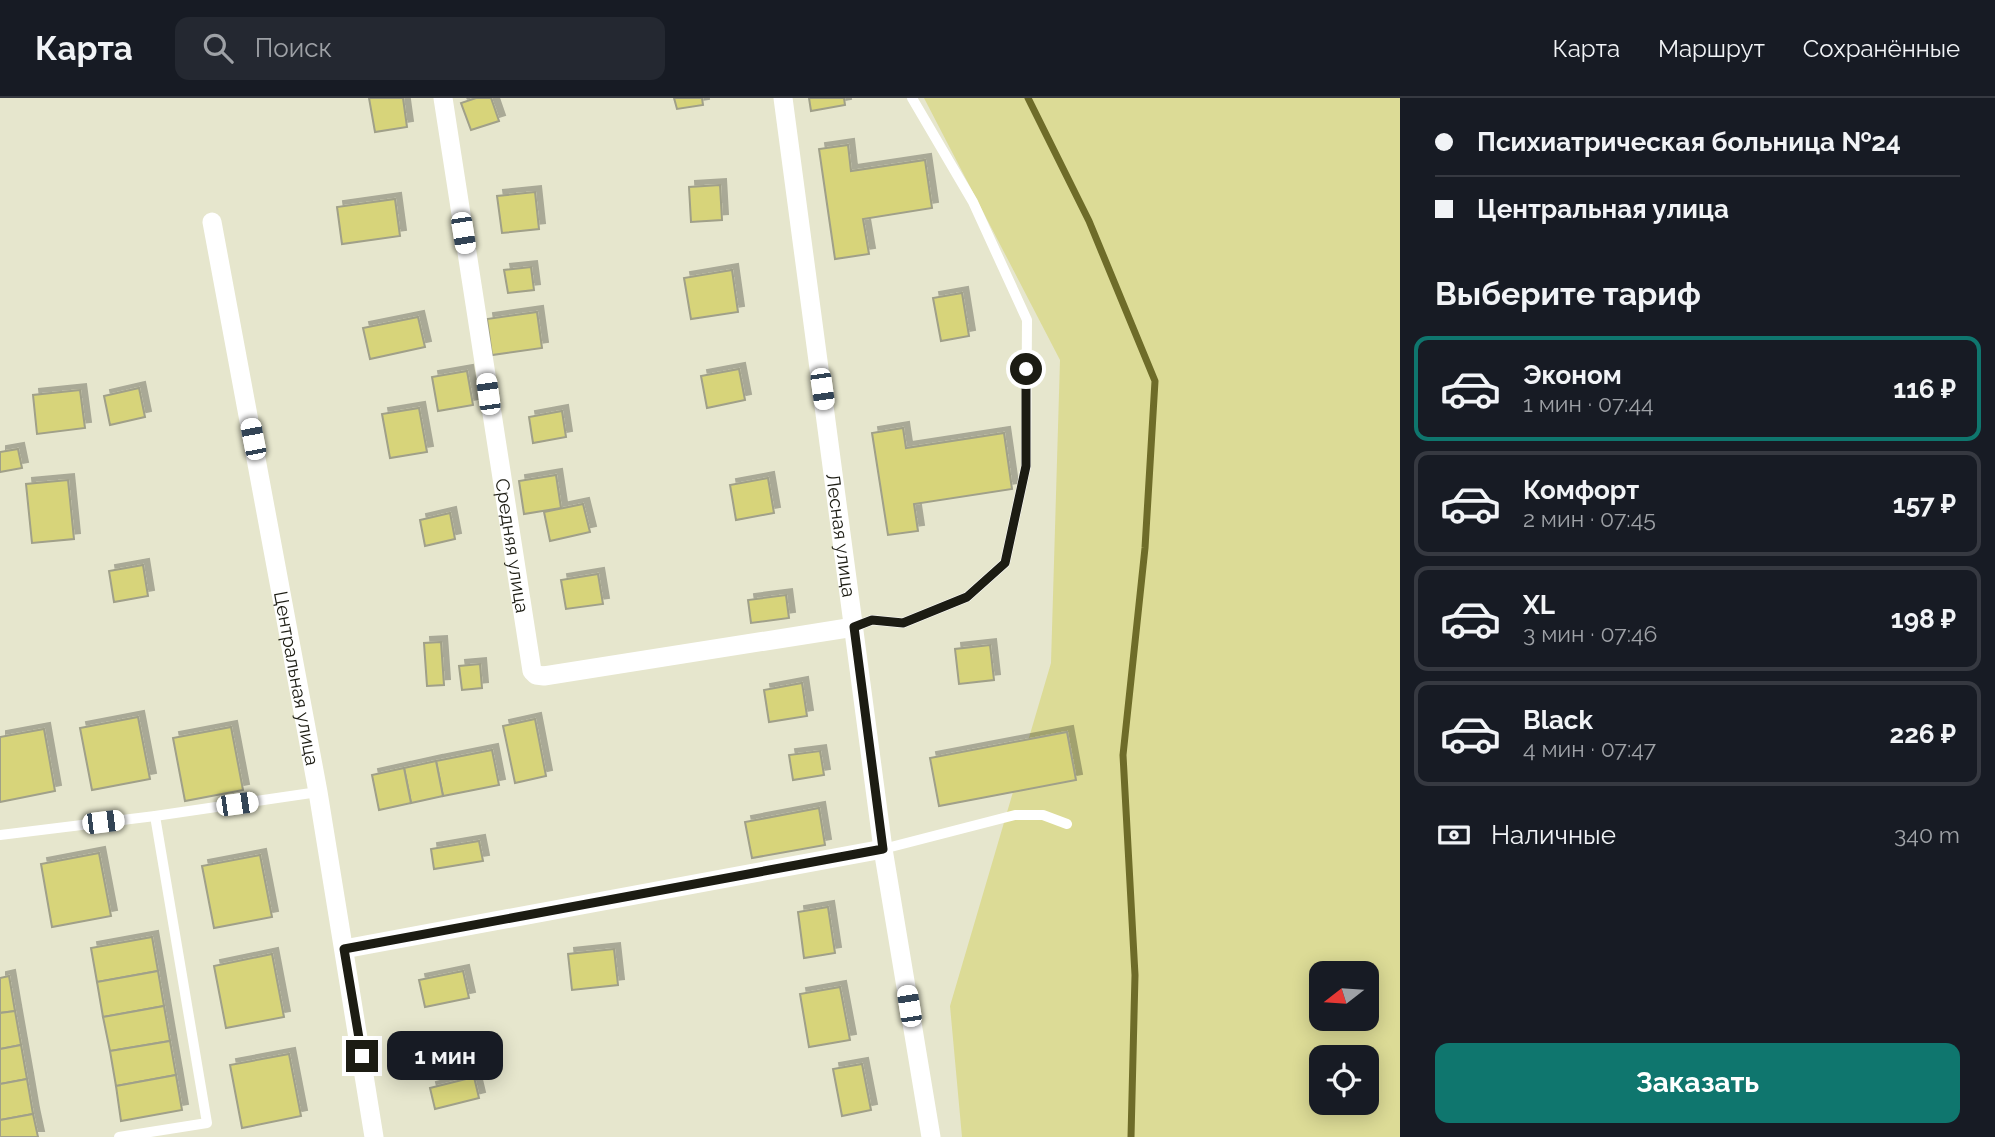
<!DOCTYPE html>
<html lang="ru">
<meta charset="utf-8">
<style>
body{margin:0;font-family:Raleway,sans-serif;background:#242831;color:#f1f3f6;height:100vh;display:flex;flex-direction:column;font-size:26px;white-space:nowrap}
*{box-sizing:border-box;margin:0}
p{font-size:23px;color:#9ea1a6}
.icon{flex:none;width:38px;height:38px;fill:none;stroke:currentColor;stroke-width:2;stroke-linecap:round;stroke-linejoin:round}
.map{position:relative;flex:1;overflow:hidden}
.sheet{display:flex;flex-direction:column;background:#171b24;width:595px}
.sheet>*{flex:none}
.guide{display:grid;align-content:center;height:154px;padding:0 35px;background:#171b24}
.needle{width:46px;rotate:253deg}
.fabs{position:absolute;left:1309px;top:863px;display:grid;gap:14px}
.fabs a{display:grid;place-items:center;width:70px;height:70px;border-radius:14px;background:#171b24;box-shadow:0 4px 18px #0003;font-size:35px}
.end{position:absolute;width:32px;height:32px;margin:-16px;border:9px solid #1c1c13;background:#fff;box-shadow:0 0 0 4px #fff}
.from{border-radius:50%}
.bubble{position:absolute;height:49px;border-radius:14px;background:#171b24;box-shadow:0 4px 18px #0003;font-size:23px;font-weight:700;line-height:49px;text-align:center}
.car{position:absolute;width:21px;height:42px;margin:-21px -10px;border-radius:9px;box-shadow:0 0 5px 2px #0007;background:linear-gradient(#fff 24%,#345 0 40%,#fff 0 76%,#345 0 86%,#fff 0)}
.guide b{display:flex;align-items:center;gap:24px;height:66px;font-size:26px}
.guide b+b{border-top:2px solid #363941}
.guide i{width:18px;height:18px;background:#f1f3f6}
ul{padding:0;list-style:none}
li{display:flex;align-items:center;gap:21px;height:105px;margin:0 14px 10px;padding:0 21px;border:4px solid #363941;border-radius:14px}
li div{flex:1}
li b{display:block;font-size:26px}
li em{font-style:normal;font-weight:700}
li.selected{border-color:#0f766e}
li>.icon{width:63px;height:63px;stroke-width:1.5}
h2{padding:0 35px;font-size:32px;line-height:84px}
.pay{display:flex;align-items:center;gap:18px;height:77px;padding:0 35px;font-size:26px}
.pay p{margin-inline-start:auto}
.action{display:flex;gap:14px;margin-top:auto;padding:14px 35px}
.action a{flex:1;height:80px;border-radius:14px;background:#0f766e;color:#fff;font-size:28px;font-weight:700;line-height:80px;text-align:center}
header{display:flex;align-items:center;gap:42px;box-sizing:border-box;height:98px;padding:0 35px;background:#171b24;border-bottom:2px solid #363941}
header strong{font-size:33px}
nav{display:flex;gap:38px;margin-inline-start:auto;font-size:24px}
.search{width:490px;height:63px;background:#242831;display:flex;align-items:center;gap:18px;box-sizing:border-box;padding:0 24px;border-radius:14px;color:#9ea1a6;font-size:26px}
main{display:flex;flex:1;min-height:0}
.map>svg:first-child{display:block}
.green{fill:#dcdb96;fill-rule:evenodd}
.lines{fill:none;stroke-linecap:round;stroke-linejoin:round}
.stream{stroke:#6e6c29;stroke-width:7}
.building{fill:#d7d47a;stroke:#a0a089;stroke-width:2;filter:url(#shadow)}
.lane{stroke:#fff;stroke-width:10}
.street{stroke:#fff;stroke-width:19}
.route{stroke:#1c1c13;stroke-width:9}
.labels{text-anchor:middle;stroke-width:7;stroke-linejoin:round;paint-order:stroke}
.street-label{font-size:19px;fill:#1c1c13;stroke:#f3f3da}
</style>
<header>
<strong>Карта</strong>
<div class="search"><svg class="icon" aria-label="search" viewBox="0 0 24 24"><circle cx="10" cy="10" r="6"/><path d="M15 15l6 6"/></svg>Поиск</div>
<nav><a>Карта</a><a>Маршрут</a><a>Сохранённые</a></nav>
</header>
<main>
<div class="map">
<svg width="1400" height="1039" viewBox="0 0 1400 1039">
<defs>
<filter id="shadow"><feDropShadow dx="6" dy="-6" stdDeviation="0" flood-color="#0004"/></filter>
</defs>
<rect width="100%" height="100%" fill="#e6e6cd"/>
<path class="green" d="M924,0h476v1039h-438l-12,-131 101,-343 9,-303zM1321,875h46v45h-46zM1321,959h46v45h-46z"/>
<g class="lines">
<path class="stream" d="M1028,0l61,123 66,160 -10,167 -22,207 12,220 -4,162"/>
</g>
<g class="building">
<path d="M369,0h34l4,29 -32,5z"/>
<path d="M476,0h15l8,23 -28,9 -10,-27z"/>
<path d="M674,0h28l1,7 -26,4z"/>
<path d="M809,0h35l1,7 -34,6z"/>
<path d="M848,47l3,26 74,-11 7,48 -69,11 6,35 -34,5 -16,-110z"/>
<path d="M720,87l2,35 -31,2 -2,-35z"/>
<path d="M535,94l4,37 -37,4 -5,-37z"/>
<path d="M395,101l5,37 -58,8 -5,-37z"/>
<path d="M531,169l3,23 -26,3 -4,-23z"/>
<path d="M732,172l6,42 -47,7 -7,-41z"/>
<path d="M962,195l7,43 -28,5 -8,-43z"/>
<path d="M537,214l5,36 -50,7 -5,-36z"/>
<path d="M418,219l7,30 -55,12 -7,-31z"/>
<path d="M739,271l6,31 -38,8 -6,-32z"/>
<path d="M467,273l6,34 -35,6 -6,-34z"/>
<path d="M139,290l6,29 -35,8 -6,-29z"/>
<path d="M80,292l5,38 -48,6 -4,-39z"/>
<path d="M419,310l8,44 -37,6 -8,-44z"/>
<path d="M562,313l4,26 -33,6 -4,-26z"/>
<path d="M903,330l3,20 98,-15 8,56 -98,15 4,27 -30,4 -16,-102z"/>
<path d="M18,351l4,19 -22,4v-20z"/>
<path d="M556,377l5,33 -37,6 -5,-33z"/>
<path d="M768,380l6,35 -38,7 -6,-35z"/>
<path d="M68,382l6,59 -42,4 -6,-59z"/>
<path d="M583,406l7,28 -40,9 -6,-29z"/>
<path d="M450,415l5,26 -30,7 -5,-26z"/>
<path d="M143,467l5,31 -34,6 -5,-31z"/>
<path d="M598,476l5,30 -37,5 -5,-29z"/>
<path d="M786,497l3,23 -38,5 -3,-23z"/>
<path d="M441,544l3,43 -17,1 -3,-43z"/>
<path d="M990,547l4,35 -35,4 -4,-35z"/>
<path d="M480,566l2,24 -20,2 -3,-24z"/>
<path d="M802,585l5,33 -38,6 -5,-32z"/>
<path d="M138,619l12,62 -58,11 -12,-62z"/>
<path d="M535,621l11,57 -31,7 -12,-57z"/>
<path d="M231,629l12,63 -58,11 -12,-63z"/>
<path d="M44,631l11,62 -55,11v-65z"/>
<path d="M1067,634l9,48 -137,26 -9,-48z"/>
<path d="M492,652l7,35 -56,11 -7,-35z"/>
<path d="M820,653l4,24 -31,5 -4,-25z"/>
<path d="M436,663l7,35 -32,7 -7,-35z"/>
<path d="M404,670l7,35 -32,7 -7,-35z"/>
<path d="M819,710l6,37 -73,13 -7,-36z"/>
<path d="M479,743l4,20 -49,8 -3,-20z"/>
<path d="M99,755l12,63 -59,11 -11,-63z"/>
<path d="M260,757l12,62 -58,11 -12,-62z"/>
<path d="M828,809l7,46 -31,5 -6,-46z"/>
<path d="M152,839l6,34 -61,11 -6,-34z"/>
<path d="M614,851l4,36 -46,5 -4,-36z"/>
<path d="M272,856l12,63 -58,11 -12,-62z"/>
<path d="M158,873l6,35 -61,11 -6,-35z"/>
<path d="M463,873l6,27 -44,9 -6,-27z"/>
<path d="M9,878l6,35 -15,2v-35z"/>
<path d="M840,889l10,53 -41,7 -9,-53z"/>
<path d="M164,908l6,35 -60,10 -7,-34z"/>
<path d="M15,913l6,34 -21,4v-36z"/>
<path d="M170,943l6,34 -60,11 -6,-35z"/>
<path d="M21,947l6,34 -27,5v-35z"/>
<path d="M289,956l12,62 -59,12 -12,-63z"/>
<path d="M862,966l9,46 -29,6 -9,-47z"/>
<path d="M176,977l6,35 -61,11 -5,-35z"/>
<path d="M474,979l5,21 -44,11 -5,-21z"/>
<path d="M27,981l6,35 -33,6v-36z"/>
<path d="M33,1016l5,23h-38v-17z"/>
</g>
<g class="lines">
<g class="lane">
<path d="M854,529l18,-7 31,3 64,-26 38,-34 21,-97 1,-146 -54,-118 -61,-104"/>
<path d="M0,737l155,-19 163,-24"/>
<path d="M883,751l132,-34h28l24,9"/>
<path d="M119,1039l88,-14 -52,-307"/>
</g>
<g class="street">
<path id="s1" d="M443,0l89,573 4,4 8,1 310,-49"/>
<path id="s2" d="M783,0l100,751 48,288"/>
<path id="s3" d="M212,124l106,570 56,345"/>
<path d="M344,851l539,-100"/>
</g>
</g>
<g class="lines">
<path class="route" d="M362,958l-18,-107 539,-100 -29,-222 18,-7 31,3 64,-26 38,-34 21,-97v-97"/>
</g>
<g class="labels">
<g class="street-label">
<text dy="7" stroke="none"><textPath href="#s2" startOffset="441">Лесная улица</textPath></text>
<text dy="7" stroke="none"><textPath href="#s1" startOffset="453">Средняя улица</textPath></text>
<text dy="7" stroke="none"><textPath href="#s3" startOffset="464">Центральная улица</textPath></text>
</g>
</g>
</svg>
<div class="fabs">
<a><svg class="needle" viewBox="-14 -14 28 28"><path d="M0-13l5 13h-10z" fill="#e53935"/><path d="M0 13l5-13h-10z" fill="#9ea1a6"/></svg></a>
<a><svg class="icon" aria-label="locate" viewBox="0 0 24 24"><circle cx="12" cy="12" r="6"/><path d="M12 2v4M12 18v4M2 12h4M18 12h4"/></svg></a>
</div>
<i class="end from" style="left:1026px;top:271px"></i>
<i class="end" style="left:362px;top:958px"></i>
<div class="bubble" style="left:387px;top:933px;width:116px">1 мин</div>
<i class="car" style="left:463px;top:135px;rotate:171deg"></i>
<i class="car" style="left:822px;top:291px;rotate:172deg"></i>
<i class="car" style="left:488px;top:296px;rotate:352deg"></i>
<i class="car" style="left:253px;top:341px;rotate:349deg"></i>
<i class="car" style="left:237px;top:706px;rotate:82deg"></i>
<i class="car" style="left:103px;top:724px;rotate:83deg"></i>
<i class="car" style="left:909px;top:908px;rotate:351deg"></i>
</div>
<section class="sheet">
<div class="guide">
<b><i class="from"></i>Психиатрическая больница №24</b>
<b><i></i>Центральная улица</b>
</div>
<h2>Выберите тариф</h2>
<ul>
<li class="selected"><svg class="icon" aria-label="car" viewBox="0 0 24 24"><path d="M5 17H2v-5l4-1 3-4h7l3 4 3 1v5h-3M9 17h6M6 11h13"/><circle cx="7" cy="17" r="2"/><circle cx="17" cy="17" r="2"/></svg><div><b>Эконом</b><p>1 мин · 07:44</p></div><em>116 ₽</em></li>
<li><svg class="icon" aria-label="car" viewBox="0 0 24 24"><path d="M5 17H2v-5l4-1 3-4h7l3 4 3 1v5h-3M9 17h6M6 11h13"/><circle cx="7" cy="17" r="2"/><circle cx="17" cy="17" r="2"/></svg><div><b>Комфорт</b><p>2 мин · 07:45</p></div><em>157 ₽</em></li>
<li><svg class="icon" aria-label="car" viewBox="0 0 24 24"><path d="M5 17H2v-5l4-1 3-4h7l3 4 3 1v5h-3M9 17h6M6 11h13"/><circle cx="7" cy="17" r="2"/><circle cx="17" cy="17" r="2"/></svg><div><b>XL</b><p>3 мин · 07:46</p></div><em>198 ₽</em></li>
<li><svg class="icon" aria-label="car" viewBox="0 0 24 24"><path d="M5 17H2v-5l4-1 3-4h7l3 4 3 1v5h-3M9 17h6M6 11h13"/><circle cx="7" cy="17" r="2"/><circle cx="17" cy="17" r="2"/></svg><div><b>Black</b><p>4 мин · 07:47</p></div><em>226 ₽</em></li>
</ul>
<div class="pay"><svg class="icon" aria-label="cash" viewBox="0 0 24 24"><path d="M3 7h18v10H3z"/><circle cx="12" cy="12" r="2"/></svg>Наличные<p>340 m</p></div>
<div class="action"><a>Заказать</a></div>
</section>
</main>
